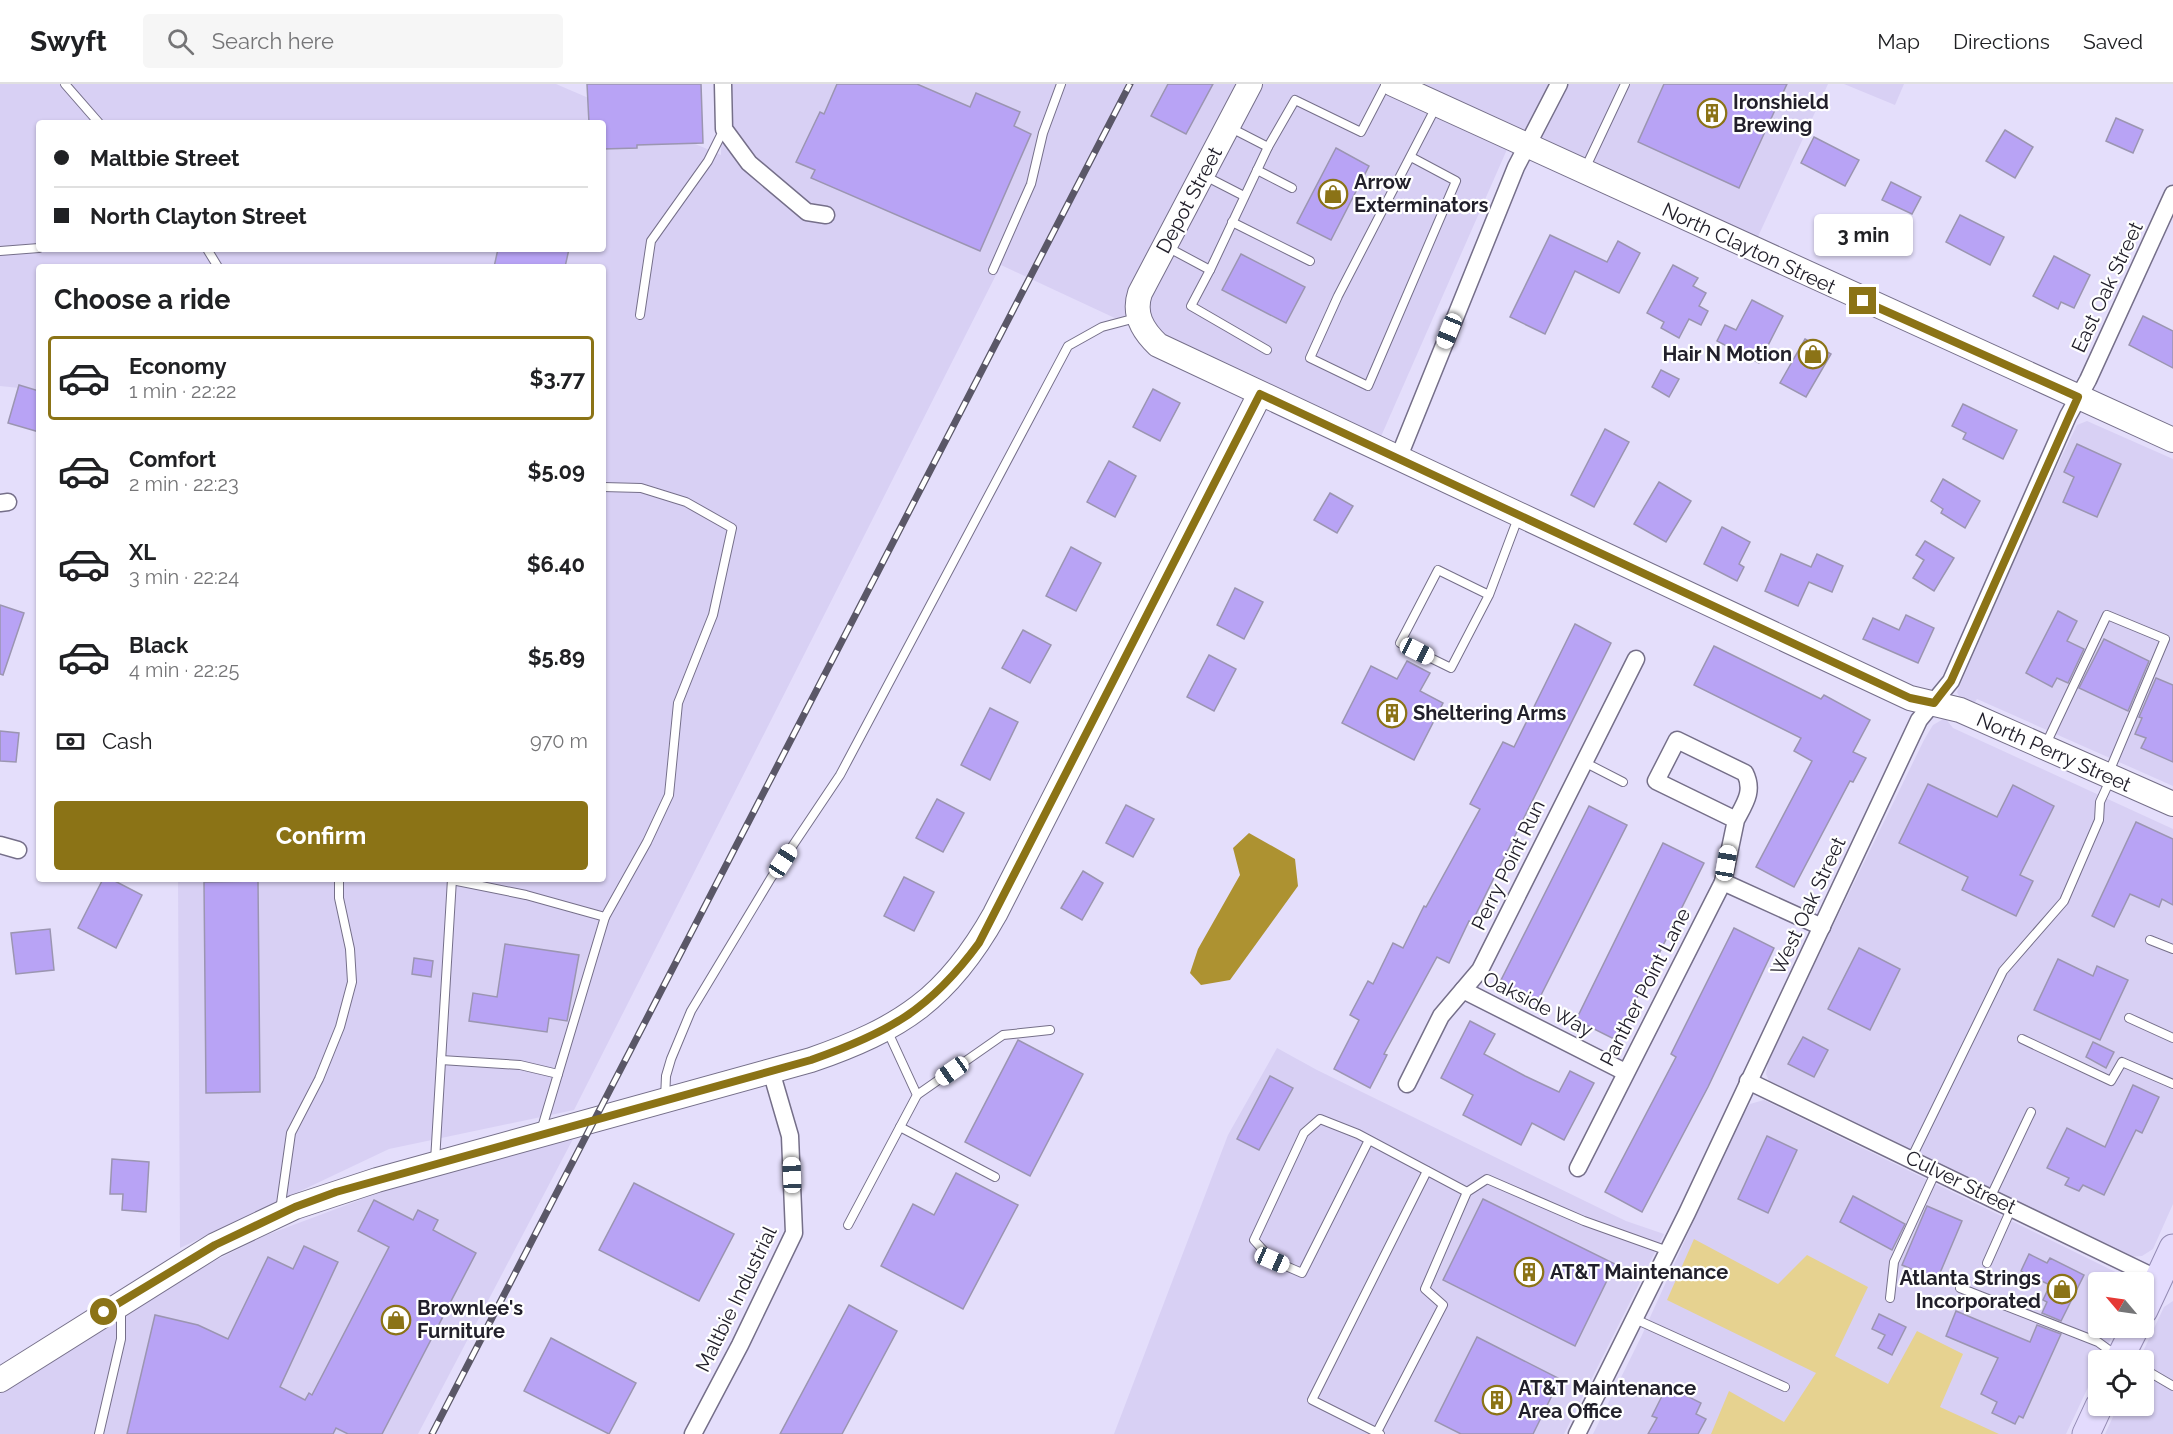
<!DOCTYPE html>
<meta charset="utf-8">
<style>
body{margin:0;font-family:Raleway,sans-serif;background:#f6f6f6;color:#202124;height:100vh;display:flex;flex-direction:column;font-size:22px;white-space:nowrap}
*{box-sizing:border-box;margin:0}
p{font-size:20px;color:#757577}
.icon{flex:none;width:33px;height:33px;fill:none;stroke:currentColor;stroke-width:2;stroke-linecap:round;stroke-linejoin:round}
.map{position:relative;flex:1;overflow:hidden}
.panel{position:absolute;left:36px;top:180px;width:570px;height:618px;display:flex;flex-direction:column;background:#fff;border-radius:6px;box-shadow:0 2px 4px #0004}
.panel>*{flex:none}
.banner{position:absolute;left:36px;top:36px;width:570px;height:132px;border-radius:6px;box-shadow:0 2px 4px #0004;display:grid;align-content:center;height:132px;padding:0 18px;background:#fff}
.needle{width:39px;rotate:299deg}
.buttons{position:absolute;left:2088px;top:1188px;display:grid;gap:12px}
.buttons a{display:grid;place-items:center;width:66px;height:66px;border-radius:6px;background:#fff;box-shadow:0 2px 4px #0004;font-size:30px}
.end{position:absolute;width:27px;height:27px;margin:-14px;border:8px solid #8b7316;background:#fff;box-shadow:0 0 0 3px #fff}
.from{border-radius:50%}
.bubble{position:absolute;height:42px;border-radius:6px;background:#fff;box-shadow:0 2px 4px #0004;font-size:20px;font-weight:700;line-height:42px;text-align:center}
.car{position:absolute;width:18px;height:36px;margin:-18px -9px;border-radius:8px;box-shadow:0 0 4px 2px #0007;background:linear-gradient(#fff 24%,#345 0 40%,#fff 0 76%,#345 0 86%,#fff 0)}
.banner b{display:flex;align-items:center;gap:21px;height:57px;font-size:22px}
.banner b+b{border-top:2px solid #e0e0e0}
.banner i{width:15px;height:15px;background:#202124}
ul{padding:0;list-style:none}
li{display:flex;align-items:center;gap:18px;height:84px;margin:0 12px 9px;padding:0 6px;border:3px solid transparent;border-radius:6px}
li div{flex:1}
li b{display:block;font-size:22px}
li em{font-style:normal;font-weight:700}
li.selected{border-color:#8b7316}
li>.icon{width:54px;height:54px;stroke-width:1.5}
h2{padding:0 18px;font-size:27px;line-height:72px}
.pay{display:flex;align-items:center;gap:15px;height:66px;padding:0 18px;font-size:22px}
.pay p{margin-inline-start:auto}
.action{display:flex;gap:12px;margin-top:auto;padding:12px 18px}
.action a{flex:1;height:69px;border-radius:6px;background:#8b7316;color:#fff;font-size:24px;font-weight:700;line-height:69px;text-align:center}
header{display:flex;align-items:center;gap:36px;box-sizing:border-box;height:84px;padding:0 30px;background:#fff;border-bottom:2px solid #e0e0e0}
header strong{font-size:28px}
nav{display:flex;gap:33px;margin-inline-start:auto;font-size:21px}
.search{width:420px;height:54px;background:#f6f6f6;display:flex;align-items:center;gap:15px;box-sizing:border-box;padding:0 21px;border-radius:6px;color:#757577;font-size:22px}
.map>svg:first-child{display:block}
.built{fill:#d8d0f4;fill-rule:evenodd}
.green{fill:#e6d290}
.water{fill:#ad9231}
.building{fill:#b8a3f5;stroke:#9b95b1;stroke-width:1.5}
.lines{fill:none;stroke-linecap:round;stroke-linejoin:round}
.lane-casing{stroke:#756f89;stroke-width:10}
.street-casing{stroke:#756f89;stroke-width:19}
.secondary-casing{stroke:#756f89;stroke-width:26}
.primary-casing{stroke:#938ab3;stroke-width:29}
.lane{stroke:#fff;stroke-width:8}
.street{stroke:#fff;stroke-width:16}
.secondary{stroke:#fff;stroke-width:24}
.primary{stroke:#e3dbfd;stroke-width:27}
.rail-casing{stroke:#5a5767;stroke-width:7}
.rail{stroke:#fff;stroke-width:4.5;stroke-dasharray:14;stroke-linecap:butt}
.route{stroke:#8b7316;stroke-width:8}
.labels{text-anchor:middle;stroke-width:4.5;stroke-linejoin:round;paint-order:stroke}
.poi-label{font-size:20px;font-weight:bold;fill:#22202b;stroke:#fff;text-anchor:start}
.street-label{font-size:20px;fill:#22202b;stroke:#fff}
</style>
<header>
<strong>Swyft</strong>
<div class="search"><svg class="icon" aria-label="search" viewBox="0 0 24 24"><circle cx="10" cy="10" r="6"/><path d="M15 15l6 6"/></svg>Search here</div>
<nav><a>Map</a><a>Directions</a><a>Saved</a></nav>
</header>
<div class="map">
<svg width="2173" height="1350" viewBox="0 0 2173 1350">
<rect width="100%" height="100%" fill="#e4defb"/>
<g class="built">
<path d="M0,0h556l165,71 1,-71h1106l-72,157 -244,-103 -133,303 -378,-176 -427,845 -185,39 -209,99 -2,-369h425v-612h-564v123l-39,-4zM39,39h564v126h-564z"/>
<path d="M1844,0h60l-9,21z"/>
<path d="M2087,337l86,38v327l-196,-87 -4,6 -12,-5 -4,-8 77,-178 43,-89z"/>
<path d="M1945,634l8,10 220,101v375l-20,45 -11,7 -11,1 -10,-4 -329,-160 -23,-12 -3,-7 2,-12 61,-128 95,-194 9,-15z"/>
<path d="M1277,964l40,22 309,151 38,13 -100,200h-450l114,-299z"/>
<path d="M1764,1016l368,180 -34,2v46h18l-50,106h-473l49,-99 98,-216 10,-15z"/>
<path d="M574,1053l-156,297h-418v-40l173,-112 91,-46 117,-44z"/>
<path d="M2173,1217v133h-68l13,-28h26v-46h-5l25,-53z"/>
</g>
<path class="green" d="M1694,1155l84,45 29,-29 61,32 -33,69 53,28 29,-53 46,23 -23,53 59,27h-288l18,-43 55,31 32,-49 -149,-73z"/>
<path class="water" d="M1249,749l46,26 3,27 -68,94 -29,5 -11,-12 8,-24 42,-74 -7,-27z"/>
<g class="building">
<path d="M587,0h114l2,59 -66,2v3l-34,1v-26h-14z"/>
<path d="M837,0h80l53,23 6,-14 44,19 -6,14 17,8 -51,117 -169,-73 4,-8 -19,-8 24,-50 4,2z"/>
<path d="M1168,0h45l-27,50 -35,-18z"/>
<path d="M1664,0h123l-48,104 -101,-46z"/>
<path d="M2116,34l27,12 -10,23 -27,-12z"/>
<path d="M2005,46l28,17 -18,31 -29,-17z"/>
<path d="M1814,53l45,23 -14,26 -44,-23z"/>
<path d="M1336,64l33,18 -38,74 -34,-17z"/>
<path d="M1891,98l30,15 -9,17 -30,-14z"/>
<path d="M1960,131l44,22 -14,28 -44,-23z"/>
<path d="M1550,151l57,27 11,-21 22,12 -21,40 -44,-22 -30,63 -35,-17z"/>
<path d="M498,165h71l-4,18h-71z"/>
<path d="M1241,170l64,33 -19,36 -64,-33z"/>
<path d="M2054,172l36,19 -16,33 -13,-6 -3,7 -25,-13z"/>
<path d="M1673,181l25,13 -5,8 13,7 -7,13 9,5 -7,14 -12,-6 -10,19 -18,-10 3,-6 -17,-9z"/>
<path d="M1752,216l31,16 -24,47 -42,-22 8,-16 11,5z"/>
<path d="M2143,232l30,15v37l-44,-23z"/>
<path d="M1805,255l26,15 -25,43 -26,-14z"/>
<path d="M1661,286l18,9 -10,18 -17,-10z"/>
<path d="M19,301l20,6v41l-31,-9z"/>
<path d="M1153,305l27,14 -20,38 -27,-14z"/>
<path d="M1963,320l54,26 -14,29 -40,-20 3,-6 -14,-7z"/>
<path d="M1605,345l24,13 -35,65 -23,-12z"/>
<path d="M2077,360l44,20 -24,53 -34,-15 11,-25 -10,-5z"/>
<path d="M1109,377l27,15 -21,41 -28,-15z"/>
<path d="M1943,395l37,22 -15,27 -24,-15 2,-4 -12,-8z"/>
<path d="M1659,398l32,19 -25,41 -32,-18z"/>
<path d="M1330,409l23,13 -16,27 -23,-13z"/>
<path d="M1722,443l28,15 -11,22 5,3 -7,14 -33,-17z"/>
<path d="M1925,457l29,17 -20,33 -21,-13 11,-18 -8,-5z"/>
<path d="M1071,463l30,16 -25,48 -30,-15z"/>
<path d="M1781,470l30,13 6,-13 26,12 -11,26 -23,-10 -11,24 -33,-15z"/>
<path d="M1235,504l28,14 -19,37 -27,-14z"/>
<path d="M0,521l24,8 -21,62 -3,-1z"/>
<path d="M2058,527l19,10 -10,20 17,8 -16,34 -11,-5 -5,9 -26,-14z"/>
<path d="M1906,531l28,13 -16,35 -55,-24 10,-21 26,12z"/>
<path d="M1575,540l36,19 -139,279 -3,-1 -20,42 -12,-6 -53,97 3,1 -17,33 -36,-19 25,-49 -9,-5 18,-34 5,3 20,-41 10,5 21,-42 2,1 54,-98 -10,-5 33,-62 11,5z"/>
<path d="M1023,546l28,15 -21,38 -28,-15z"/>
<path d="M2104,555l45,22 -21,50 -49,-23z"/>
<path d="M1714,562l107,53 3,-4 46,25 -17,32 13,6 -13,24 -3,-1 -56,106 -38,-20 56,-106 -18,-10 7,-13 -107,-53z"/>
<path d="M1209,571l27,14 -22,42 -27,-14z"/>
<path d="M1407,577l23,12 -10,18 23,12 -29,57 -72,-37 29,-57 26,13z"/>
<path d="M2156,594l17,7v77l-32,-14 5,-10 -11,-4 7,-16 -3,-1z"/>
<path d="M990,624l28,14 -28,58 -29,-15z"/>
<path d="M0,647l19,2 -3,29 -16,-1z"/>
<path d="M1928,700l69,33 16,-32 41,21 -34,69 13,6 -17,35 -54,-26 6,-13 -69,-34z"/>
<path d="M937,715l27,14 -21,39 -27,-14z"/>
<path d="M1126,721l28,14 -21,38 -27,-14z"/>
<path d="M1589,722l38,19 -90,178 -38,-19z"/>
<path d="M2136,738l37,17v66l-11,-6 -3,8 -29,-13 -16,33 -22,-11z"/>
<path d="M1663,759l41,20 -88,177 -40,-20z"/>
<path d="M1083,787l20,12 -21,37 -21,-12z"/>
<path d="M904,793l30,15 -20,39 -30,-15z"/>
<path d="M103,795h8l31,16 -26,53 -38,-20z"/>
<path d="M258,797l2,211 -54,1 -2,-211z"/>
<path d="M1734,844l40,20 -66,139 -66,125 -37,-20 71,-135 -5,-3z"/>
<path d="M50,845l4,41 -38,4 -5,-41z"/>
<path d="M505,860l74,11 -12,66 -18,-3 -2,14 -78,-11 4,-28 24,4z"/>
<path d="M1859,864l41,21 -30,61 -42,-21z"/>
<path d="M414,874l19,3 -2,16 -19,-3z"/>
<path d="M2058,875l35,17 4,-10 31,14 -28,60 -66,-30z"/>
<path d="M1470,937l25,13 -11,20 41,22 34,16 11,-21 24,12 -30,57 -32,-17 -11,22 -58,-30 10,-20 -32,-17z"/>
<path d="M1803,953l25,13 -14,27 -26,-13z"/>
<path d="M1018,956l65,34 -53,102 -65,-34z"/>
<path d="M2093,958l21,10 -8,16 -20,-11z"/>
<path d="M1270,992l23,12 -34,62 -22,-11z"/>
<path d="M2133,1001l26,12 -17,36 -6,-3 -32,65 -21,-10 -4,6 -14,-6 4,-7 -22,-10 20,-40 38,19z"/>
<path d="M1767,1052l30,14 -29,63 -30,-14z"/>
<path d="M112,1075l37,3 -3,50 -24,-2 1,-16h-13z"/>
<path d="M956,1089l62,32 -55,104 -82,-43 32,-62 21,11z"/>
<path d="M634,1099l100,51 -35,67 -100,-51z"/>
<path d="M1853,1112l52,28 -13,26 -52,-28z"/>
<path d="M1483,1115l132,65 -40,82 -132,-66z"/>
<path d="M374,1116l39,20 5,-10 20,10 -5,10 43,23 -94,181h-34l-12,-6 -3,6h-206l28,-119 43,10 30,14 40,-82 25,12 11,-23 34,16 -58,125 25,13 4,-7 3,2 77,-148 -31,-16z"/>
<path d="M1927,1122l35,15 -25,59 -35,-15z"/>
<path d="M2029,1170l18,9 3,-5 34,17 -23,46 -19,-8 5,-11 -4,-2 7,-15 -29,-14z"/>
<path d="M849,1221l48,26 -55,103h-62z"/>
<path d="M1956,1227l74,31 7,-17 24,9 -38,84 -4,-2 -4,8 -23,-11 5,-11 -16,-8 17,-36 -52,-22z"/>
<path d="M1879,1230l27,13 -14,28 -14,-7 7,-13 -13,-6z"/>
<path d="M1477,1253l83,42 -27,55h-72l-26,-13z"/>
<path d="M551,1254l85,45 -27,51 -85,-43z"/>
<path d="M1667,1302l34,17 -5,11 10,5 -8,15h-50l9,-16 -5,-2z"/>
</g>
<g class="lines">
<g class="lane-casing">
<g id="lane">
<path d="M65,0l34,39"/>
<path d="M1231,44l37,19"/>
<path d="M1411,73l45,24 -88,205 -58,-28 28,-62 99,-191"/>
<path d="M1257,86l35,18"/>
<path d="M1584,87l41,-87"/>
<path d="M1205,92l39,20"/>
<path d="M1232,138l78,39"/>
<path d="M1167,163l43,23 -19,36 76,44"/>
<path d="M207,165l11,18"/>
<path d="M0,167l39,-3"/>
<path d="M993,186l38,-86 12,-51 18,-49"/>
<path d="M1210,186l58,-123 27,-47 66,32 25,-48"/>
<path d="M640,231l11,-74 57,-80 16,-32"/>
<path d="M1489,511l-38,73 -51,-25 38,-73 51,25 29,-77"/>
<path d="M2045,662l62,-131 58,24 -56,133"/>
<path d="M1584,678l39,20"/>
<path d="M452,796l74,15 79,22 42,-75 22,-47 9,-92 35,-88 19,-87 -46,-26 -45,-14 -38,-1"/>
<path d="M2150,856l23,9"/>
<path d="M2129,934l44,20"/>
<path d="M2022,955l89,42 11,-19 51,22"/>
<path d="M441,976l79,5 38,9 -17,57"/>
<path d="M558,990l47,-157"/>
<path d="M917,1011l86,-60 47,-5"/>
<path d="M665,1015l1,-23 5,-17 20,-48 80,-133 69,-103 228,-429 34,-19 34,-9"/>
<path d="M900,1043l95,50"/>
<path d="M1369,1056l-67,133 -30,-13 -18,-20 50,-107 16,-14 38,15 109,58"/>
<path d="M1911,1075l92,-188 61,-70 35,-81 1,-18 11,-24"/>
<path d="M435,1077l17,-282"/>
<path d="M1991,1112l40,-84"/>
<path d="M280,1127l11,-78 28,-54 21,-52 12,-45 -2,-33 -11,-51v-19"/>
<path d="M848,1141l69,-130 -30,-65"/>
<path d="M1987,1179l25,-56"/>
<path d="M1960,1204l138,54 19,14"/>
<path d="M1890,1214l4,-36 42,-91"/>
<path d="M1635,1235l150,68"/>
<path d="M2144,1285l29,17"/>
<path d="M1377,1348l66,-127 -18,-16 42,-97 20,-13 97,42 84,30"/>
<path d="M99,1350l22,-95v-31"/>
<path d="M1380,1350l-68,-34 115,-229"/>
</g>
</g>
<g class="street-casing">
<g id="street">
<path d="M723,0l1,45 25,34 58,49 19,3"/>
<path d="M1398,375l118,-292 43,-83"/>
<path d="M0,419l8,-1"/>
<path d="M0,761l18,5"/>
<path d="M1723,798l99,45"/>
<path d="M1463,906l162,82"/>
<path d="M1748,997l410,198"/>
<path d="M1407,1000l34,-68 39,-46 156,-311"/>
<path d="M1578,1084l145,-286 13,-62 -80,-39 21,-41 68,33c9,18 0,30 -9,47"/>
<path d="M693,1350l47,-89 54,-112 -4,-97 -19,-65"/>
<path d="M1577,1350l110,-221 232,-493 32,-39 117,-265 20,-36 85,-186"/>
</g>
</g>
<g class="secondary-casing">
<g id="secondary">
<path d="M1250,0l-110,209c-7,21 2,37 18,52l752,353 50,12 213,94"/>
<path d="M1393,0l780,356"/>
<path d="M0,1296l215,-135 80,-38 82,-27 434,-120c90,-31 137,-62 184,-146l265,-520"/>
</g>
</g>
<g class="primary-casing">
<g id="primary">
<path d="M2144,1226l29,-62"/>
<path d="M2119,1276l16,-32"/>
<path d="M2086,1350l13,-28"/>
</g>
</g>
<use href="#lane" class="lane"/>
<use href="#street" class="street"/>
<use href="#secondary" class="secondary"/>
<use href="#primary" class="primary"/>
<g class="rail-casing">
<path id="rail" d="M432,1350l698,-1350"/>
</g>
<use href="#rail" class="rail"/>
</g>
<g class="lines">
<path class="route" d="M104,1228l111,-67 80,-38 41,-15 475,-132c77,-27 119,-50 168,-117l281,-549 650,304 24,5 17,-22 127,-284 -215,-96"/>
</g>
<defs>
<g id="building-ring" transform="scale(1.5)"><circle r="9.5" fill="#fff" stroke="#8b7316" stroke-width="1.5"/><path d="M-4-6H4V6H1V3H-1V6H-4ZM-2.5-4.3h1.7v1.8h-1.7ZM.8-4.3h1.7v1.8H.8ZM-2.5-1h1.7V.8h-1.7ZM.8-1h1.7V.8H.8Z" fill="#8b7316"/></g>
<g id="shop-ring" transform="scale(1.5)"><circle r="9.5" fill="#fff" stroke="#8b7316" stroke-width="1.5"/><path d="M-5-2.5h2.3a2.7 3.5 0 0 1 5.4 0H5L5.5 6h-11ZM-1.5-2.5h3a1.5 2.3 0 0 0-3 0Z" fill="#8b7316"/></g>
</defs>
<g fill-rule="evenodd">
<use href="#building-ring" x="1712" y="29"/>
<use href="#shop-ring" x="1333" y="110"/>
<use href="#shop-ring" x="1813" y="270"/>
<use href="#building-ring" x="1392" y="629"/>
<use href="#building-ring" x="1529" y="1188"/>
<use href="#shop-ring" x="2062" y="1205"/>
<use href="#shop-ring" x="396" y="1236"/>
<use href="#building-ring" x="1497" y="1316"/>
</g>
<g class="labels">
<g class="poi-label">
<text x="1733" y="25">Ironshield<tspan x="1733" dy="23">Brewing</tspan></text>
<text x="1354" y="105">Arrow<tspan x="1354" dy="23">Exterminators</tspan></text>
<text x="1792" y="277" text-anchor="end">Hair N Motion</text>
<text x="1413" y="636">Sheltering Arms</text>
<text x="1550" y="1195">AT&amp;T Maintenance</text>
<text x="2041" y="1201" text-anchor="end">Atlanta Strings<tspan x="2041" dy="23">Incorporated</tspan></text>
<text x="417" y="1231">Brownlee's<tspan x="417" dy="23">Furniture</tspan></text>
<text x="1518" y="1311">AT&amp;T Maintenance<tspan x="1518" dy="23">Area Office</tspan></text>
</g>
<g class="street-label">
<text transform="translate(1189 116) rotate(-62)" y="7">Depot Street</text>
<text transform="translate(1749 164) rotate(25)" y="7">North Clayton Street</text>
<text transform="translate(2107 203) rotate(-65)" y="7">East Oak Street</text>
<text transform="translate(2054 668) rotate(24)" y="7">North Perry Street</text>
<text transform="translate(1508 781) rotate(-64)" y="7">Perry Point Run</text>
<text transform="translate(1808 822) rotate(-65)" y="7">West Oak Street</text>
<text transform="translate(1645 903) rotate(-63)" y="7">Panther Point Lane</text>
<text transform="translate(1538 920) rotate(27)" y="7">Oakside Way</text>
<text transform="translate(1961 1098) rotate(26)" y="7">Culver Street</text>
<text transform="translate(736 1215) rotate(-64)" y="7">Maltbie Industrial</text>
</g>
</g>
</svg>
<div class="buttons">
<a><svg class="needle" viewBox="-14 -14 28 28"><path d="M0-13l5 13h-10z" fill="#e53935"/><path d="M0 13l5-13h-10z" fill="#757577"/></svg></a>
<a><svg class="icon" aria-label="locate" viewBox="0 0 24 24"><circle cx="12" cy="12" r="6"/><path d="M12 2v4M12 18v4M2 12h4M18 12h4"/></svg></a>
</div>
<i class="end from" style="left:104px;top:1228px"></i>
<i class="end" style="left:1863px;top:217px"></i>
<div class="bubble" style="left:1814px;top:130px;width:99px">3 min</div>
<i class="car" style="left:1449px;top:247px;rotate:202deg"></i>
<i class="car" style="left:1417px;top:567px;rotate:117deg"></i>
<i class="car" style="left:783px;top:777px;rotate:33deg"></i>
<i class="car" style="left:1726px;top:779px;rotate:10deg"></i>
<i class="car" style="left:952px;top:987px;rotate:235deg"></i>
<i class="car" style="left:792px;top:1091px;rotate:358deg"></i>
<i class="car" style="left:1272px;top:1176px;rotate:114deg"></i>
<div class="banner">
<b><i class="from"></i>Maltbie Street</b>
<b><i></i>North Clayton Street</b>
</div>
<section class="panel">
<h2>Choose a ride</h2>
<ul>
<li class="selected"><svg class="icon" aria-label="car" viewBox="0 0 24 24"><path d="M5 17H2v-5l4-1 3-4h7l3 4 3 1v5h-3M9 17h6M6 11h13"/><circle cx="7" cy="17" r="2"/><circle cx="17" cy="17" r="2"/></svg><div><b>Economy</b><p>1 min · 22:22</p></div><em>$3.77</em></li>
<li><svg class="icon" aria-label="car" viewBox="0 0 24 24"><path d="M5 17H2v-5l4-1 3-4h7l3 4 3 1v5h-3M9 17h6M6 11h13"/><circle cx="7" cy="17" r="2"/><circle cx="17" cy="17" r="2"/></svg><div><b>Comfort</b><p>2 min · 22:23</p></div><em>$5.09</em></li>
<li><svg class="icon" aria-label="car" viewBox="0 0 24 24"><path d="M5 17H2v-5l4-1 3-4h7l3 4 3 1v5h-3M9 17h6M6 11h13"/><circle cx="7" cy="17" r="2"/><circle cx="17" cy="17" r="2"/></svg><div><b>XL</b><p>3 min · 22:24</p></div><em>$6.40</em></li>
<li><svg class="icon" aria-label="car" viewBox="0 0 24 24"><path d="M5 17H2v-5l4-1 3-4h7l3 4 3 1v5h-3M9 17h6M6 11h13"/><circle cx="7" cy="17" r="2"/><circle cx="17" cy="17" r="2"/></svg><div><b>Black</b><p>4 min · 22:25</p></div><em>$5.89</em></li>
</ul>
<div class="pay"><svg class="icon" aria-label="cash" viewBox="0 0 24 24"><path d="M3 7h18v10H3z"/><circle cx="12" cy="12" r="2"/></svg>Cash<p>970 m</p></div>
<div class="action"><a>Confirm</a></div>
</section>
</div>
